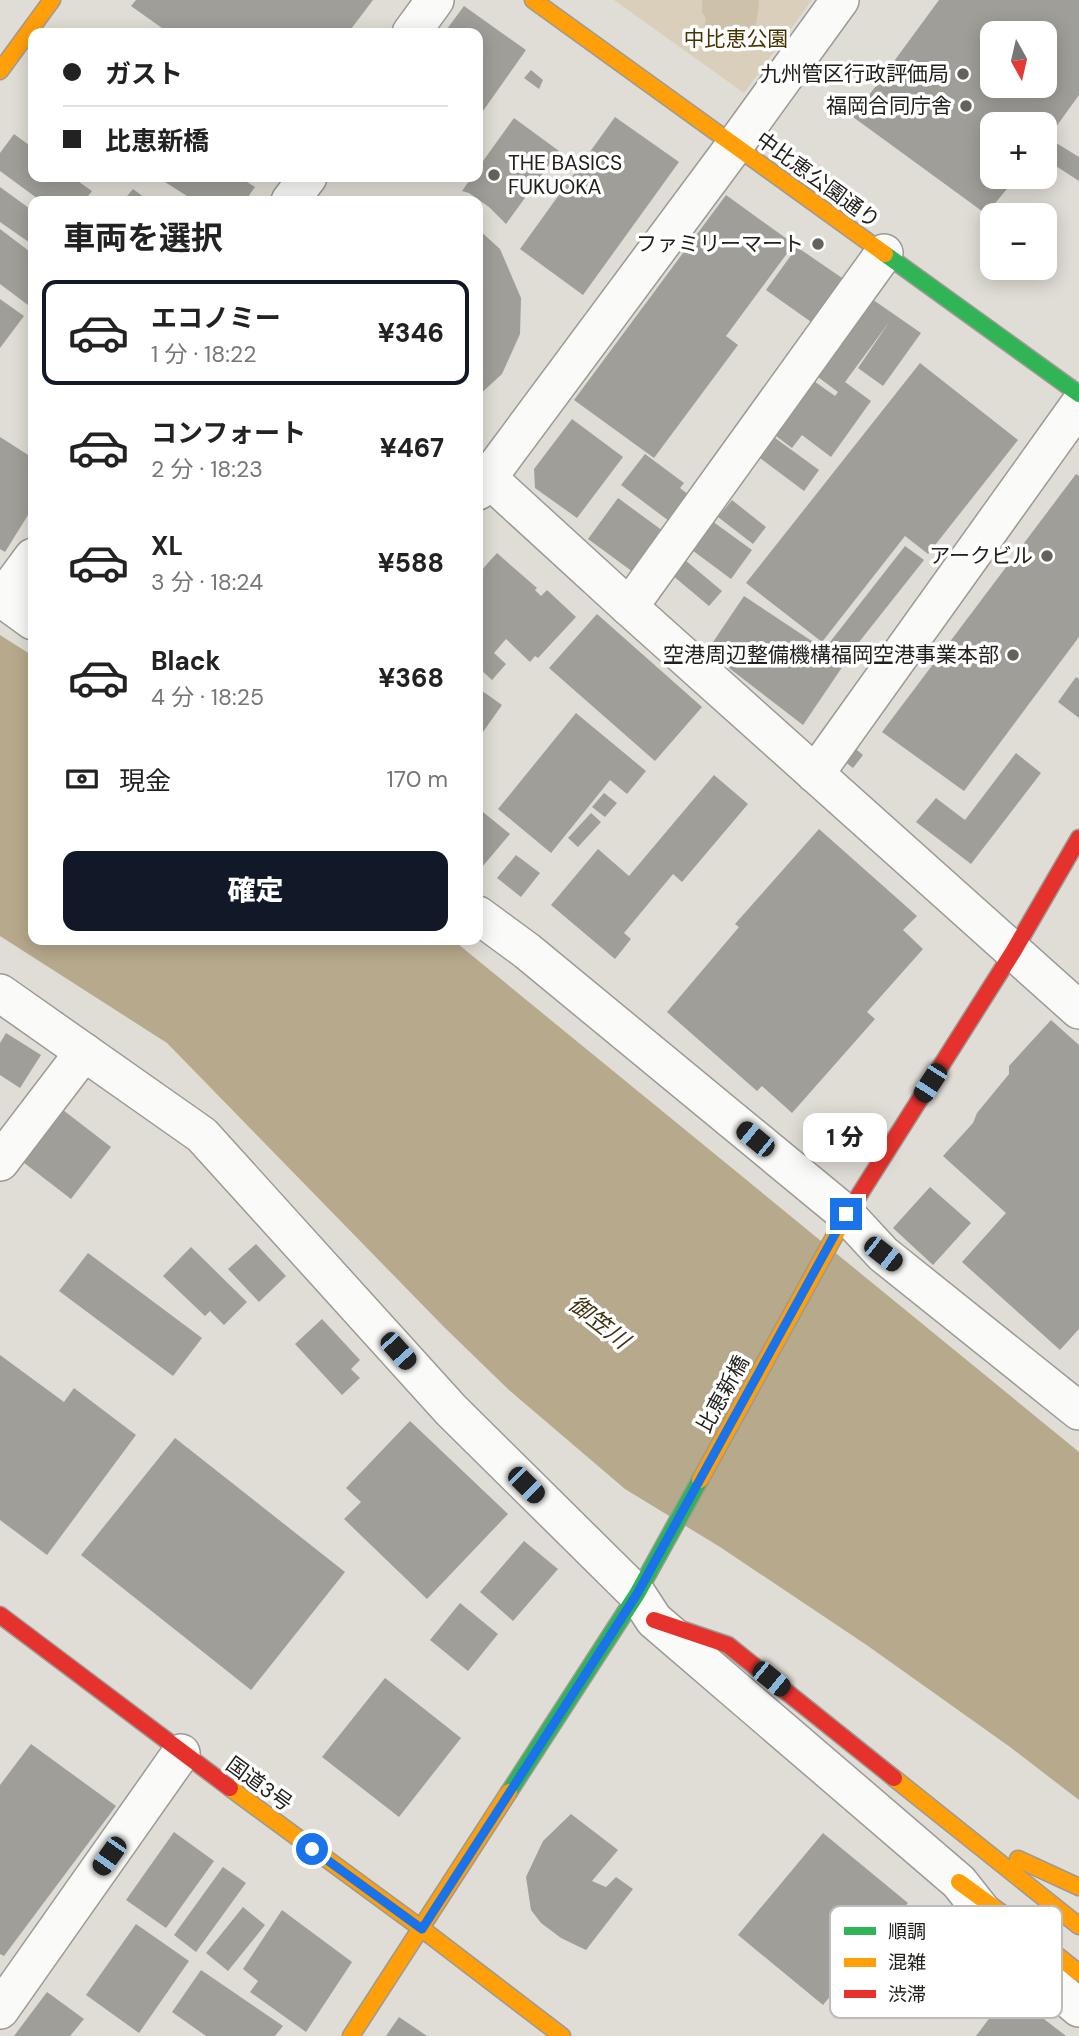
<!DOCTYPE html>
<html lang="ja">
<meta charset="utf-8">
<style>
body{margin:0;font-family:"DM Sans","Noto Sans JP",sans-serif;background:#f2f2f2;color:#222;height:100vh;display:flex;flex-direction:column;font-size:26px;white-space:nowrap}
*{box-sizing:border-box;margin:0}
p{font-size:23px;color:#767676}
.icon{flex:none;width:38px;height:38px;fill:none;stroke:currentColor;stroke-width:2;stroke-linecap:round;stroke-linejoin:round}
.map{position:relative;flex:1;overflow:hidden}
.drawer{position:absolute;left:28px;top:196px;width:455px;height:749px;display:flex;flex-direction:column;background:#fff;border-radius:14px;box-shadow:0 4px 18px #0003}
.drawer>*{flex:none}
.banner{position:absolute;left:28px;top:28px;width:455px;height:154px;border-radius:14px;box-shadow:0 4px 18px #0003;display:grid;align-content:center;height:154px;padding:0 35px;background:#fff}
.needle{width:46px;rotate:172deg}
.controls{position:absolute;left:980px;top:21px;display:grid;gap:14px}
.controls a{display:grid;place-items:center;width:77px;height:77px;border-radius:14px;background:#fff;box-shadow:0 4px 18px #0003;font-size:35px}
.end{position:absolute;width:32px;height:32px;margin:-16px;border:9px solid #1a73e8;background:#fff;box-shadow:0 0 0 4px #fff}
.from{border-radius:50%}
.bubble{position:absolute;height:49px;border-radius:14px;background:#fff;box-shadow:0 4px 18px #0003;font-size:23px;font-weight:800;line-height:49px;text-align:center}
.car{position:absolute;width:21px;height:42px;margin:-21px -10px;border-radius:9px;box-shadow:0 0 5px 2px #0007;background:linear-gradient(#222 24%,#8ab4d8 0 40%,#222 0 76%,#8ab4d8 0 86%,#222 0)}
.banner b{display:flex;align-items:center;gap:24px;height:66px;font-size:26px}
.banner b+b{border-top:2px solid #e0e0e0}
.banner i{width:18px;height:18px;background:#222}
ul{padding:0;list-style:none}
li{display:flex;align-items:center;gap:21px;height:105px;margin:0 14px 10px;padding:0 21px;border:4px solid transparent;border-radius:14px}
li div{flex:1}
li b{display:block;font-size:26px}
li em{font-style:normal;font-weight:800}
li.selected{border-color:#111827}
li>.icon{width:63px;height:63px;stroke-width:1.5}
h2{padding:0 35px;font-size:32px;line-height:84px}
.pay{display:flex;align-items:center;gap:18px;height:77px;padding:0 35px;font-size:26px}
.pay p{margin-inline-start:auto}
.primary-button{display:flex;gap:14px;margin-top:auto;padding:14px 35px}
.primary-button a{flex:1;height:80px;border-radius:14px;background:#111827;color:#fff;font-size:28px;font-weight:800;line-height:80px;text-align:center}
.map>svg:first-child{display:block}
.green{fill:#d9cfba}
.forest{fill:#cdc2a9}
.water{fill:#b7a98c}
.building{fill:#a09e98;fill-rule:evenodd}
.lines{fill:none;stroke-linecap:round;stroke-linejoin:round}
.street-casing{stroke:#9c9a95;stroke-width:40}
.fast-casing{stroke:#9c9a95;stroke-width:19}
.slow-casing{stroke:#9c9a95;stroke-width:19}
.jam-casing{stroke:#9c9a95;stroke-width:19}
.street{stroke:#fafaf9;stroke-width:37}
.fast{stroke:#30b455;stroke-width:16}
.slow{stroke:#ff9f0a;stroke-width:16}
.jam{stroke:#e5322d;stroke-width:16}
.route{stroke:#1a73e8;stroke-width:9}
.poi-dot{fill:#64625d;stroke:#fff;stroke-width:2.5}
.labels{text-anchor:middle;stroke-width:7;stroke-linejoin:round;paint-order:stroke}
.park-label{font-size:21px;fill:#493500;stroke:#fff}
.poi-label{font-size:21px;fill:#22201c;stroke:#fff;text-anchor:end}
.street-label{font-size:21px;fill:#22201c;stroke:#fff}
.water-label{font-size:23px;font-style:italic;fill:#403210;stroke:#fff}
.key{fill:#fff;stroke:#bdbcbb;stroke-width:2}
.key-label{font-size:19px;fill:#22201c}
</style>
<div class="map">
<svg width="1079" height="2036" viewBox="0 0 1079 2036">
<rect width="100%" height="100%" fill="#e0ddd6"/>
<path class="green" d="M614,0h198l-68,93z"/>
<path class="forest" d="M702,0h57c0,8 -3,30 -8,36 -15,17 -54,7 -45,-17l-4,-7z"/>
<path class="water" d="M0,635l33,21v284h420l626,512v348l-69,-53 -142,-101 -148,-99 -95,-58 -116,-99 -65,-63 -277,-284 -167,-107z"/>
<g class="building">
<path d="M136,0h237l-25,33h-179l-38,-27z"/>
<path d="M939,0h140v95l-31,43 31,19v24l-34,-22v-35h-53v53h25l-31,37 -133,-97zM992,33h53v53h-53z"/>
<path d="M464,6l62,44 -48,68v-85h-34z"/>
<path d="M531,70l12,10 -4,9 -15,-11z"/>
<path d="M615,117l64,45 -96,133 -63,-46z"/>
<path d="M514,118l45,33 -53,73 -17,-17 -20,-14 -7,-2 10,-14h6v-9z"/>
<path d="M14,134l19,14v29h39l20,14 -8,10h-43l-41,-30v-18z"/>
<path d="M157,177h82l16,10 -10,14h-50z"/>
<path d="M0,187l33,24v34l-33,-23z"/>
<path d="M133,189l16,12h-26z"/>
<path d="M726,195l68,49 -68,92 12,9 -84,113 -80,-58z"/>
<path d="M0,229l33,25 -1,54 -32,-24z"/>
<path d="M478,229l22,20 21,49 -1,36 -18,40 -24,22z"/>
<path d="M797,247l48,33 -31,44 -48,-34z"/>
<path d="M869,297l52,36 -38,53 -25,-18 32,-47 -45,61 26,19 -40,56 -29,-22 -10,13 -20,-15 39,-54 24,17 3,-4 -24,-18z"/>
<path d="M0,299l24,17 -24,32z"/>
<path d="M920,363l98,77 -90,114 -23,-18 -83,106 -76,-59z"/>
<path d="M572,419l51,38 -46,61 -42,-30 -1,-19z"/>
<path d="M771,435l48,35 -15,21 -48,-36z"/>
<path d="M0,437l33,21v49l-28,45 -5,-3z"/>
<path d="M645,454l39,29 -4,5 9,7 -20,26 -48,-36z"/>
<path d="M1076,474l3,2v161l-115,154 -82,-59z"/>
<path d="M618,498l45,33 -30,41 -45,-33z"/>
<path d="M732,500l34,27 -13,17 -35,-27z"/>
<path d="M712,521l40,29 -21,29 -39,-29z"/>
<path d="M905,546l19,14 -76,96 -18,-14z"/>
<path d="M497,553l40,35 -2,2 6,6 6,-6 29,27 -38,41 -3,-2 -5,6 -24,-23 -12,14 12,11 -14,16 -14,-13v-93z"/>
<path d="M685,560l37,31 -13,15 -37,-31z"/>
<path d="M744,596l101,67 -42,62 -96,-74z"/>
<path d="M597,614l105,93 -47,54 -106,-93z"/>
<path d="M1076,677l3,2v39l-21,-16z"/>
<path d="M478,688l24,17 -24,34z"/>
<path d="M576,713l70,58 -19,23 -17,-14 -59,73 -53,-44z"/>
<path d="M851,745l12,10 -10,13 -13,-10z"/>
<path d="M1016,753l25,20 -70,91 -55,-42 20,-24 29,22z"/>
<path d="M714,775l34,29 -66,78 -9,-8 -49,59 7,6 -16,20 -64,-54 47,-56 31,27z"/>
<path d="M604,793l13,10 -12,14 -13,-10z"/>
<path d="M478,808l32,26 -28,33 -4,-3z"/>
<path d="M591,813l10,9 -23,25 -10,-9z"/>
<path d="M819,829l98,87 -14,14 20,19 -56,63 8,7 -83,94 -30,-27 -5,5 -90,-79 72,-85 -4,-3z"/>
<path d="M516,855l24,18 -19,24 -24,-19z"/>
<path d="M1051,1020l28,25v284l-19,21 -98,-88 44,-49 -63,-57 30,-33 4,-10 32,-39v-8z"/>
<path d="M6,1033l35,22 -21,33 -20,-13v-32z"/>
<path d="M63,1110l48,37 -40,52 -48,-37z"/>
<path d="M930,1187l41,36 -38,42 -40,-37z"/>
<path d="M256,1244l30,32 -27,26 -31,-33z"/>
<path d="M191,1247l56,55 -23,23 -14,-14 -5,5 -42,-40z"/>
<path d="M88,1253l114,85 -29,38 -114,-85z"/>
<path d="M322,1319l38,41 -9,9 9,9 -18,17 -47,-51z"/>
<path d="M0,1355l64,47 10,-14 62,47 -89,120 -47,-35z"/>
<path d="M410,1421l98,93 -81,85 -83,-80 17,-17 -15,-14z"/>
<path d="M175,1438l170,134 -94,118 -170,-135z"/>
<path d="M524,1541l34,28 -45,52 -33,-29z"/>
<path d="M460,1603l38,31 -30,37 -38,-31z"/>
<path d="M385,1678l76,60 -62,79 -77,-60z"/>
<path d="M31,1744l85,62 -112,150 -4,-2v-169z"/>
<path d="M571,1814l47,36 -26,31 14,6 10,-10 17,12 -47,61 -25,-12 -20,-15 -10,-13 -5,-33 17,-36z"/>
<path d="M174,1832l40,29 -48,67 -40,-28z"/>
<path d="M823,1833l85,70 -85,102 -85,-70z"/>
<path d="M223,1867l23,16 -50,69 -22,-17z"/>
<path d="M243,1907l22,18 -37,46 -22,-18z"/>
<path d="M282,1910l70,52 -46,70 -56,-40 8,-11 -15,-12z"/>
<path d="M136,1924l53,37 -50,72 -53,-38z"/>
<path d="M201,1970l82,56 -8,10h-69l-34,-24z"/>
<path d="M47,1992l37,27 -14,17h-56z"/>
<path d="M1009,1992l57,44h-90z"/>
<path d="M399,2017l28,19h-41z"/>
</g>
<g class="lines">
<g class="street-casing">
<g id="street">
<path d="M411,33l24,-33"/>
<path d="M290,201l18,-24"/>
<path d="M488,478l141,129 450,403"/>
<path d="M478,491l257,-346 105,-145"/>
<path d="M0,597l33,24"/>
<path d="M2,599l31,-42"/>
<path d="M629,607l255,-354"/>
<path d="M815,774l264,-369"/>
<path d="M478,915l49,36 319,263 37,40 196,157"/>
<path d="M0,993l202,142 249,275 186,184 17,26 305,262 57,72 63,54"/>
<path d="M0,1162l84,-110"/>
<path d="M0,2010l181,-257"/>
</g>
</g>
<g class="fast-casing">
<g id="fast">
<path d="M885,254l194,140"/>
<path d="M509,1792l128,-198 63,-114"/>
</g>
</g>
<g class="slow-casing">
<g id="slow">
<path d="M533,0l352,254"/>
<path d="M0,71l52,-71"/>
<path d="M700,1480l144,-261"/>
<path d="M894,1778l185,148"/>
<path d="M230,1788l192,141 140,107"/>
<path d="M1018,1859l61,28"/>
<path d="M959,1882l73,53 47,38"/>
<path d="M351,2036l158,-244"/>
</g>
</g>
<g class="jam-casing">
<g id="jam">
<path d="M844,1219l169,-267 66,-114"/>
<path d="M0,1615l230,173"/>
<path d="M654,1620l74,25 166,133"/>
</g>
</g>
<use href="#street" class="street"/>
<use href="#fast" class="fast"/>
<use href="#slow" class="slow"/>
<use href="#jam" class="jam"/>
</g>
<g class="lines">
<path class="route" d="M312,1849l110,80 215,-335 209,-380"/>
</g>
<g class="poi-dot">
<circle cx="963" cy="74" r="7"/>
<circle cx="966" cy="106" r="7"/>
<circle cx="494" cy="175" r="7"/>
<circle cx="818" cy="244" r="7"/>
<circle cx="1047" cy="556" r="7"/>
<circle cx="1013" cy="655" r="7"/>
</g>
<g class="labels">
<g class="park-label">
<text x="736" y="46">中比恵公園</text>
</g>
<g class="poi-label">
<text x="949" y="81">九州管区行政評価局</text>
<text x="952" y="113">福岡合同庁舎</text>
<text x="508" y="170" text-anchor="start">THE BASICS<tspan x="508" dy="24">FUKUOKA</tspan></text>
<text x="804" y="251">ファミリーマート</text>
<text x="1033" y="563">アークビル</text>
<text x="999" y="662">空港周辺整備機構福岡空港事業本部</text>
</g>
<g class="street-label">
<text transform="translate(818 180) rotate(36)" y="7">中比恵公園通り</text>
<text transform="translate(723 1394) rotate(-61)" y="7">比恵新橋</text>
<text transform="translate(259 1784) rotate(36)" y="7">国道3号</text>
</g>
<g class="water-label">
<text transform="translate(599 1322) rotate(38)" y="8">御笠川</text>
</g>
</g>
<rect x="830" y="1906" width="232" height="112" rx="10" class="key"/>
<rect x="844" y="1927" width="32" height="8" fill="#30b455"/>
<rect x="844" y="1958" width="32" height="9" fill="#ff9f0a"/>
<rect x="844" y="1990" width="32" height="8" fill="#e5322d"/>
<g class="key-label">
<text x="888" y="1938">順調</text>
<text x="888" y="1969">混雑</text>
<text x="888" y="2001">渋滞</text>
</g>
</svg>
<div class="controls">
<a><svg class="needle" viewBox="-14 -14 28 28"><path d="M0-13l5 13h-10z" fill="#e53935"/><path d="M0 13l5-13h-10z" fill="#767676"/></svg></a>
<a>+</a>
<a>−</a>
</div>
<i class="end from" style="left:312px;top:1849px"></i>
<i class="end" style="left:846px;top:1214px"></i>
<div class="bubble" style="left:803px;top:1113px;width:84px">1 分</div>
<i class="car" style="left:930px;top:1083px;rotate:213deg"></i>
<i class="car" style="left:755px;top:1139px;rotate:309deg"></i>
<i class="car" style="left:883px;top:1254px;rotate:128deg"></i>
<i class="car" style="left:398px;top:1351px;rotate:138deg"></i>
<i class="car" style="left:526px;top:1485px;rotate:135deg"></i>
<i class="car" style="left:771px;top:1679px;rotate:129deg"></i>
<i class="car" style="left:109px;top:1856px;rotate:215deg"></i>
<div class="banner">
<b><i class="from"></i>ガスト</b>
<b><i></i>比恵新橋</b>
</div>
<section class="drawer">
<h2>車両を選択</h2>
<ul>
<li class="selected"><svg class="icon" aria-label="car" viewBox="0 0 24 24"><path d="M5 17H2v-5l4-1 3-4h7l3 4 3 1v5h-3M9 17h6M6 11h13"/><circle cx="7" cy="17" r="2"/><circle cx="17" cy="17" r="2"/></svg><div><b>エコノミー</b><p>1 分 · 18:22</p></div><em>¥346</em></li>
<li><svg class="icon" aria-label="car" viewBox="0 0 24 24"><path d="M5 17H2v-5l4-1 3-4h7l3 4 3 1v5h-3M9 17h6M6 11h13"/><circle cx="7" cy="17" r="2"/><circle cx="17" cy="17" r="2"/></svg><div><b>コンフォート</b><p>2 分 · 18:23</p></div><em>¥467</em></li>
<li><svg class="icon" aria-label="car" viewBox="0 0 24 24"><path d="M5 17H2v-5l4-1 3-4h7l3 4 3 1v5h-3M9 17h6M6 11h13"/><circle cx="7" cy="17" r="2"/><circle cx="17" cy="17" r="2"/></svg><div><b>XL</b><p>3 分 · 18:24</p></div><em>¥588</em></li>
<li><svg class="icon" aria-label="car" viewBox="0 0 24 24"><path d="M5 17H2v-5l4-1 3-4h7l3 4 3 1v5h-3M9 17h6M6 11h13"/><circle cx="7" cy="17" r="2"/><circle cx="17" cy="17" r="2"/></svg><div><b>Black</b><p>4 分 · 18:25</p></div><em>¥368</em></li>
</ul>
<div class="pay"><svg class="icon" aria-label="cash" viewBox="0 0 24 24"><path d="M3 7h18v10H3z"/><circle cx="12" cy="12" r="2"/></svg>現金<p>170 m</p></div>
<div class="primary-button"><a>確定</a></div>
</section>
</div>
